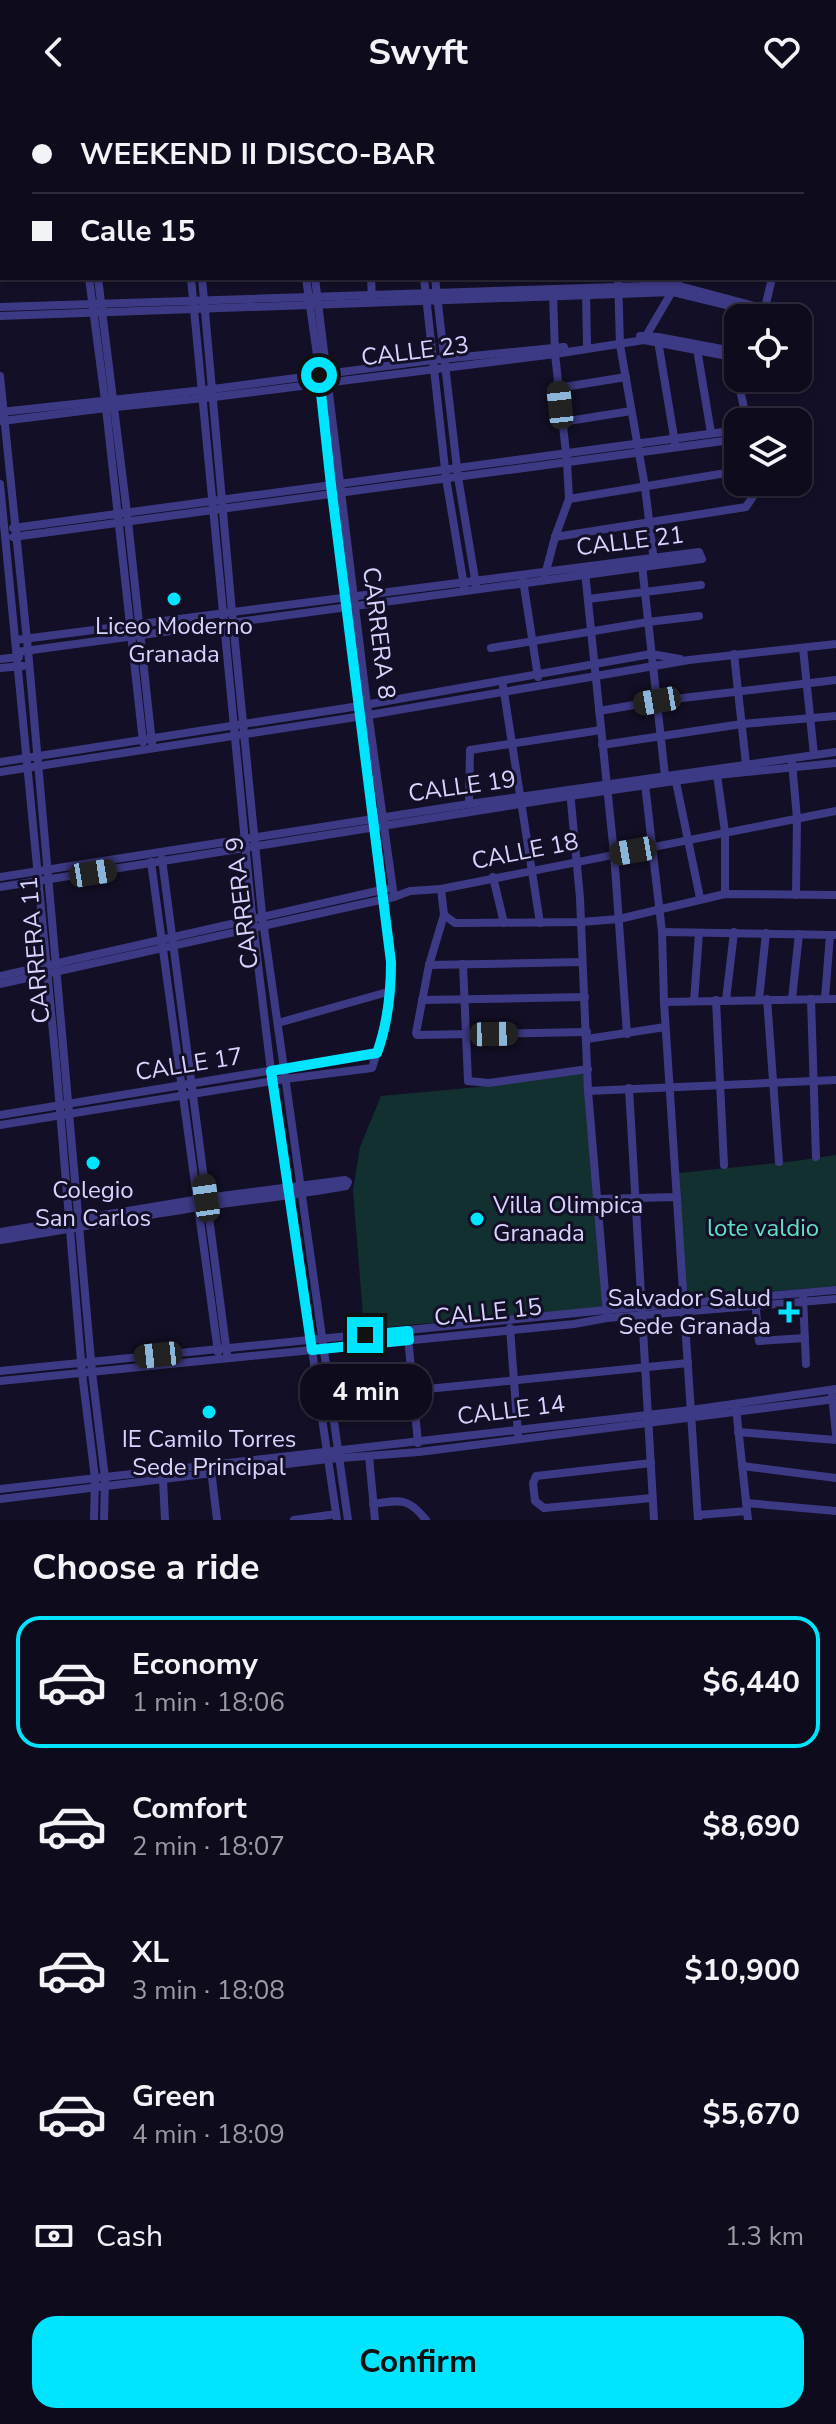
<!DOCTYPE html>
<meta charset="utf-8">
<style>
body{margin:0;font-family:"Nunito Sans",sans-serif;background:#1c1929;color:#f1f3f6;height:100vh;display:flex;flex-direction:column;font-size:30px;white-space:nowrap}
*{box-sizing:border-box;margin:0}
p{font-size:26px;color:#9b9ba3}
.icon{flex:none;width:44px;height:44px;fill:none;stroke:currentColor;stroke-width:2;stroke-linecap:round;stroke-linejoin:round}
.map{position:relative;height:1416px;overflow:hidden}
.sheet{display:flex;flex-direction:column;background:#0e0b1c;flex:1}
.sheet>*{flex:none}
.guide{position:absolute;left:0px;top:0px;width:836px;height:176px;box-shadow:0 2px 6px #0004,0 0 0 2px #2e2b3b;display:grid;align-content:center;height:176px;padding:0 32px;background:#0e0b1c}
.tools{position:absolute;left:724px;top:200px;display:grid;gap:16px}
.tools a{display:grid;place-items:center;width:88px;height:88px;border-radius:16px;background:#0e0b1c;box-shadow:0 2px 6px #0004,0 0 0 2px #2e2b3b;font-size:40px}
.end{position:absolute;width:36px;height:36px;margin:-18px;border:10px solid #00e5ff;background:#111;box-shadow:0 0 0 4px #111}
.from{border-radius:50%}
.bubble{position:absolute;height:56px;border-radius:24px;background:#0e0b1c;box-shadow:0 2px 6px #0004,0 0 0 2px #2e2b3b;font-size:26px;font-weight:700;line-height:56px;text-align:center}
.car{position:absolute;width:24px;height:48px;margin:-24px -12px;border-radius:10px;box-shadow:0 0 6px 2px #0007;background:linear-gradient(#222 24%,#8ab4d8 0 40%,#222 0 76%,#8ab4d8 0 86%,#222 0)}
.guide b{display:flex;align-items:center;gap:28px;height:76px;font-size:30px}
.guide b+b{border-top:2px solid #2e2b3b}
.guide i{width:20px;height:20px;background:#f1f3f6}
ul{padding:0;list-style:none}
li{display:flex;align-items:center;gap:24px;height:132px;margin:0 16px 12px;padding:0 16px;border:4px solid transparent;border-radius:24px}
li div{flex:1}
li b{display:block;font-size:30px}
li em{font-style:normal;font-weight:700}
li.selected{border-color:#00e5ff}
li>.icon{width:72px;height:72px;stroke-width:1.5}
h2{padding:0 32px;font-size:36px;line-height:96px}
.pay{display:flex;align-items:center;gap:20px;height:88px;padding:0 32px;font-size:30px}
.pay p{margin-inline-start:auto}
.button{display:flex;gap:16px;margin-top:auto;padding:16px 32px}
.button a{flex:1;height:92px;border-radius:24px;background:#00e5ff;color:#111;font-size:32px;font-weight:700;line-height:92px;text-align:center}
header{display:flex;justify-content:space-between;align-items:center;height:104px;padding:0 32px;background:#0e0b1c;font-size:36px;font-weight:700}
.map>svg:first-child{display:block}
.green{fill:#12302f}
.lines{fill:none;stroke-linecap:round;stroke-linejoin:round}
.minor{stroke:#3d3a85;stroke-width:8}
.route{stroke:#00e5ff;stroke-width:10}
.poi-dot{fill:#00e5ff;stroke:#130f26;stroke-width:3}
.labels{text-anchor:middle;stroke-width:6;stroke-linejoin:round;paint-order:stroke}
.street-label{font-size:24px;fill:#d9d4ff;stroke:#130f26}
.poi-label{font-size:24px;fill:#d9d4ff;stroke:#130f26}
.park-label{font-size:24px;fill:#5fe0c0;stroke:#130f26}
</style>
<header><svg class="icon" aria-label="back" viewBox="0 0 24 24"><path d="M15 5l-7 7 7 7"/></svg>Swyft<svg class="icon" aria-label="heart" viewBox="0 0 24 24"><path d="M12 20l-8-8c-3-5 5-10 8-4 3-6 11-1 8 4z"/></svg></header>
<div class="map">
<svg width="836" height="1416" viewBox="0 0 836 1416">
<rect width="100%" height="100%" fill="#130f26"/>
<g class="green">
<path d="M587,965l14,184 1,55 -238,21 -11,-139 7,-43 21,-51 108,-10z"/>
<path d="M836,1051v131l-151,13 -6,-126 117,-12z"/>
</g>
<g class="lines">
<g class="minor">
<path d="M66,0v2"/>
<path d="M77,0v2"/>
<path d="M176,0v2"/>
<path d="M186,0l1,2"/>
<path d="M227,0l1,2"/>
<path d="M291,0v2"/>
<path d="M300,0v2"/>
<path d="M407,0v2"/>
<path d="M417,0v2"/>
<path d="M521,0v2"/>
<path d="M786,0l50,1"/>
<path d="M592,1l7,1"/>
<path d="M0,2l1,-2"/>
<path d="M834,67h2"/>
<path d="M0,89l2,-1"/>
<path d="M0,97h2"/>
<path d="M834,101h2"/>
<path d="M0,150h2"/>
<path d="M89,174l17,130 37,334"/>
<path d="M98,174l30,243 24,222"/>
<path d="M191,174l61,637 19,156 66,449"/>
<path d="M202,174l30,334 30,302 86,606"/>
<path d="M315,174l52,427 27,192"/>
<path d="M371,174l1,20"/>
<path d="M424,174l22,200 18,108"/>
<path d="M435,174l23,199 18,108"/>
<path d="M618,174l2,67 25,142 9,75"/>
<path d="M586,189l1,51"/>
<path d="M0,203l676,-22 89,24"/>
<path d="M764,208l8,-34"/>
<path d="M0,212l673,-24 90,22"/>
<path d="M640,232l18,1 80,15"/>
<path d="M646,232l34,-58"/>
<path d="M658,237l17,102"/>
<path d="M697,245l14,84"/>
<path d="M732,248l15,70"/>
<path d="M0,272l28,274 64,722 13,106 -1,42"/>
<path d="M558,284l68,-11"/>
<path d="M1,308l212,-23 219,-29 132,-13"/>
<path d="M2,317l104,-13 108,-11 341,-43 89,-14 94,18"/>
<path d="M562,318l69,-11"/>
<path d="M0,380l56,579 26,310 13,105 -1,42"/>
<path d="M569,395l169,-28"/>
<path d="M13,424l725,-98"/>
<path d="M13,433l725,-98"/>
<path d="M555,433l191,-30 8,-12 1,-13"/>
<path d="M642,461l23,211"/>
<path d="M585,468l29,282 13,180"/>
<path d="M545,471l10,-38 14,-38 -2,-37 -12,-108 -2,-60"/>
<path d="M523,476l15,97"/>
<path d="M588,495l113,-14"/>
<path d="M16,536l683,-88 3,7 -685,93"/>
<path d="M491,544l157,-26 51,-6"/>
<path d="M803,544l11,107"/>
<path d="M734,550l12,110"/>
<path d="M0,555l19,-2"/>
<path d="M0,564l23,-2"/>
<path d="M503,582l37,237"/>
<path d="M599,607l58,-10 179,-21"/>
<path d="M602,641l140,-21 94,-8"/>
<path d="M0,658l359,-56 292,-52 29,5"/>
<path d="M792,659l5,55 -1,77"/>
<path d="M0,668l369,-57 320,-55 147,-16"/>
<path d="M717,671l8,57v62"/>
<path d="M676,678l24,116"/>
<path d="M645,680l17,148 2,70 34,518"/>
<path d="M570,687l10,107 8,193 19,225"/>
<path d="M469,700l1,-54 131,-20"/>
<path d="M162,755l65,495"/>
<path d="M151,758l67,490"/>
<path d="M0,773l469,-73 367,-52"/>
<path d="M493,773l11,46"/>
<path d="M0,783l570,-91 147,-21 119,-12"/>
<path d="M441,785l3,26 -15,50 -13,68 1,2 170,-3"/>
<path d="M444,811l11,8h10l116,-1 38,-3 106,-25 111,1"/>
<path d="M662,828l174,3"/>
<path d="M463,860l5,117 21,2 99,-14"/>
<path d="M429,861l153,-3"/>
<path d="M0,872l386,-87"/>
<path d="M0,880l394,-87 16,-6 31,-2 395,-78"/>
<path d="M825,894l5,-63"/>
<path d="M759,895l7,-66"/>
<path d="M767,895l12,163"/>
<path d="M792,895l7,-65"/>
<path d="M811,895l5,158"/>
<path d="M422,896l163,-3"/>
<path d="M716,896l8,165"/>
<path d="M726,896l8,-68"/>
<path d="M694,897l5,-68"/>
<path d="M664,898l172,-3"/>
<path d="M278,919l113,-32"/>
<path d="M587,935l78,-12"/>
<path d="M629,984l25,432"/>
<path d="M588,987l248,-11"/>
<path d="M0,1011l377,-62"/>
<path d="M0,1021l285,-46 87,-11c12,-36 19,-68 19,-106l-60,-477 -10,-102 -15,-105"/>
<path d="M597,1095l80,-2"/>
<path d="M0,1128l206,-34 139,-18 3,2 -2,4c-49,9 -97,14 -146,21 -67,10 -133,23 -200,33"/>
<path d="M803,1193l3,67"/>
<path d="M755,1196l4,41 46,-3"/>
<path d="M510,1224l8,106"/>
<path d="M408,1233l10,106"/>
<path d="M0,1267l606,-61 230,-20"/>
<path d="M0,1277l574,-57 33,-6 229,-19"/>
<path d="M832,1291l4,39"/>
<path d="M326,1295l362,-36"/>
<path d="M736,1304l12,112"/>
<path d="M738,1328l98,8"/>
<path d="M369,1352l6,64"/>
<path d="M651,1359l-115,13 -3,7 2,18 9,7 108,-10"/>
<path d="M742,1362l94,12"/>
<path d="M211,1365l6,51"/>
<path d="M163,1376l2,40"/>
<path d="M0,1385l691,-79 145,-21"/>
<path d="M0,1395l328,-40 91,-7 417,-53"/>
<path d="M746,1399l90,8"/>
<path d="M373,1400c27,-4 35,-7 53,16"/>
<path d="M698,1411l49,-4"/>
<path d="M294,1416l42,-6"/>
</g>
</g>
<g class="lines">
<path class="route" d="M319,271l12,110 60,477c0,31 -3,61 -14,91l-106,18 41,279 97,-10 -1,-9 -43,4"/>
</g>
<g class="poi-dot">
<circle cx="174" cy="495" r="8"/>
<circle cx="93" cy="1059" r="8"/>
<circle cx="477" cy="1115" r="8"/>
<path d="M785 1196h8v8h8v8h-8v8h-8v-8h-8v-8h8z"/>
<circle cx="209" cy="1308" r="8"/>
</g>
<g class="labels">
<g class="street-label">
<text transform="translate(415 247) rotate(-7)" y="8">CALLE 23</text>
<text transform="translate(630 437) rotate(-7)" y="8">CALLE 21</text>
<text transform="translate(379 529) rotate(83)" y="8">CARRERA 8</text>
<text transform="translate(462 682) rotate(-8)" y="8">CALLE 19</text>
<text transform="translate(525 747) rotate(-11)" y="8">CALLE 18</text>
<text transform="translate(242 799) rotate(-97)" y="8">CARRERA 9</text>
<text transform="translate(35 846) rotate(-95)" y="8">CARRERA 11</text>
<text transform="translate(189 960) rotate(-9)" y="8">CALLE 17</text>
<text transform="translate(488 1208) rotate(-6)" y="8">CALLE 15</text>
<text transform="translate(511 1306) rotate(-7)" y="8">CALLE 14</text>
</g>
<g class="poi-label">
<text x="174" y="530">Liceo Moderno<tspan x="174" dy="28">Granada</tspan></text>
<text x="93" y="1094">Colegio<tspan x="93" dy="28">San Carlos</tspan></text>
<text x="493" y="1109" text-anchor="start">Villa Olimpica<tspan x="493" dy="28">Granada</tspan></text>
<text x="771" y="1202" text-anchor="end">Salvador Salud<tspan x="771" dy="28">Sede Granada</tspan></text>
<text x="209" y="1343">IE Camilo Torres<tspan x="209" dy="28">Sede Principal</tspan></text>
</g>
<g class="park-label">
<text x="763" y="1132">lote valdio</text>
</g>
</g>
</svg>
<div class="tools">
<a><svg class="icon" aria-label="locate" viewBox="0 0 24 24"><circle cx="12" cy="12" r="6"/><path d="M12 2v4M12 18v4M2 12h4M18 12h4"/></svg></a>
<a><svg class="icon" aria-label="layers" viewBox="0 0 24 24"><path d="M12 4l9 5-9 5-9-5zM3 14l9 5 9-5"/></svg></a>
</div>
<i class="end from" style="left:319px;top:271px"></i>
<i class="end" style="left:365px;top:1231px"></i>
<div class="bubble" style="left:300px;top:1260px;width:132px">4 min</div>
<i class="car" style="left:560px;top:301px;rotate:354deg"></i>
<i class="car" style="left:657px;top:597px;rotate:260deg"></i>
<i class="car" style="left:633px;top:747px;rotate:260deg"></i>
<i class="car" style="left:93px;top:769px;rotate:81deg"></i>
<i class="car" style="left:494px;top:930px;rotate:89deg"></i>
<i class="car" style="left:206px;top:1094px;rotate:352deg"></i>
<i class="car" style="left:158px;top:1251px;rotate:264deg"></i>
<div class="guide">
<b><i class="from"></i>WEEKEND II DISCO-BAR</b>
<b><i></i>Calle 15</b>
</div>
</div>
<section class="sheet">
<h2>Choose a ride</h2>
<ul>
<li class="selected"><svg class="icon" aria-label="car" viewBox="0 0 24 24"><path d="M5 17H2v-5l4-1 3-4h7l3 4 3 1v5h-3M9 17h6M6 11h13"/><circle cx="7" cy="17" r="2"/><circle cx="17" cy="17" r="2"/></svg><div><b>Economy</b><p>1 min · 18:06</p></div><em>$6,440</em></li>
<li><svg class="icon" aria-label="car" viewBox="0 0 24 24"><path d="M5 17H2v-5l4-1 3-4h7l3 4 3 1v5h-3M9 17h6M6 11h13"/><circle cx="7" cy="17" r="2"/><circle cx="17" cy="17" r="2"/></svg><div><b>Comfort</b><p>2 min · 18:07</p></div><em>$8,690</em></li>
<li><svg class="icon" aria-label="car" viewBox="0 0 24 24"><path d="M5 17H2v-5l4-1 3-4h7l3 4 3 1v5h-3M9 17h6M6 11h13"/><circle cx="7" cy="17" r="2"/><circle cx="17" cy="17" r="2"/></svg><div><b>XL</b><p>3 min · 18:08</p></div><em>$10,900</em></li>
<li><svg class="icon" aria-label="car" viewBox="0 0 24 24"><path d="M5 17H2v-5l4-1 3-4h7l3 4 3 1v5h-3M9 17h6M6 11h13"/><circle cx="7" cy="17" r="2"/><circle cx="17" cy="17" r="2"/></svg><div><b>Green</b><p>4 min · 18:09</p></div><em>$5,670</em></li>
</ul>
<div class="pay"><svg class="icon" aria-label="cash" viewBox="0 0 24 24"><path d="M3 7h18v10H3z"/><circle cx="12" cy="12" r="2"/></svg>Cash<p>1.3 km</p></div>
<div class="button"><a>Confirm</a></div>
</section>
